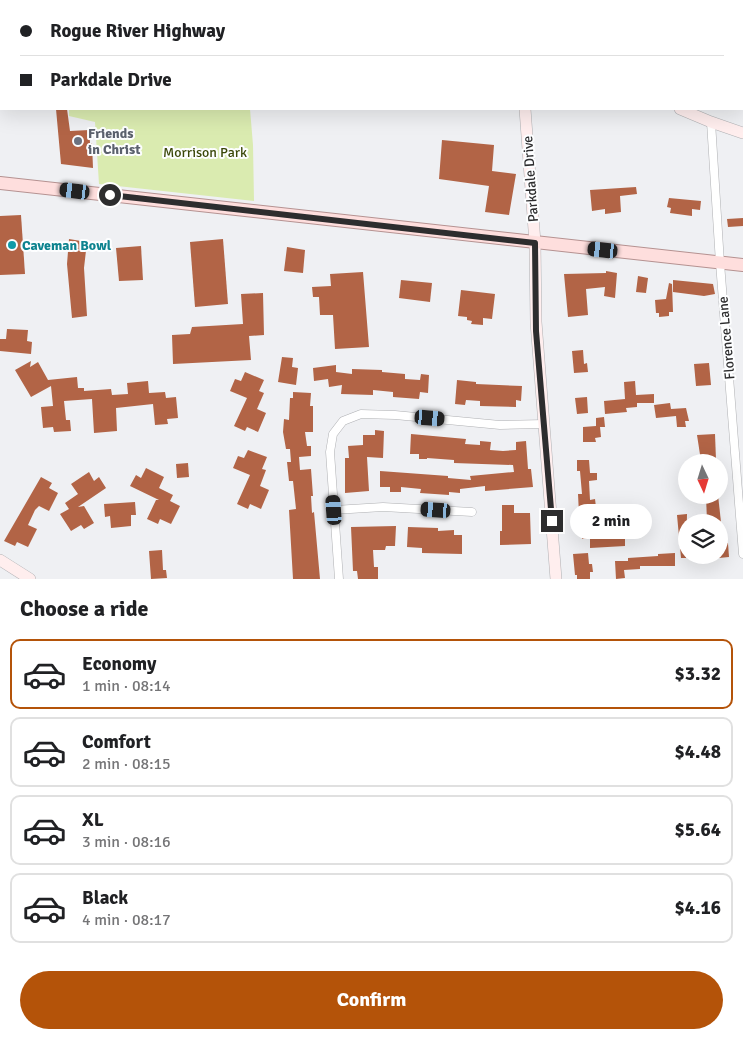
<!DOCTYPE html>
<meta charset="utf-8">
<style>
body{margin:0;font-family:Signika,sans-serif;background:#f6f6f6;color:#202124;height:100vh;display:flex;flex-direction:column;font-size:19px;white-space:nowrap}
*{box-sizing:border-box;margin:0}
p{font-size:16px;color:#757577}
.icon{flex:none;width:28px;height:28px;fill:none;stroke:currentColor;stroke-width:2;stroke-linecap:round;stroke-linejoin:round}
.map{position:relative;height:579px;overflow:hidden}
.drawer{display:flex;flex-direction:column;background:#fff;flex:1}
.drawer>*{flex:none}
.hud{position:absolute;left:0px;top:0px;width:744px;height:110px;box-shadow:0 5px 20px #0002;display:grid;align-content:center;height:110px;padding:0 20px;background:#fff}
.needle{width:32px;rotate:176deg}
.tools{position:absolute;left:678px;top:454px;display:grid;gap:10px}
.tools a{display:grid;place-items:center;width:50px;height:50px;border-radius:50%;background:#fff;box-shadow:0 5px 20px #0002;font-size:25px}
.end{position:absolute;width:22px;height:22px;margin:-11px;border:6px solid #2d2d2e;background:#fff;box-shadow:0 0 0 2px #fff}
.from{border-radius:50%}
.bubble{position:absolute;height:35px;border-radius:18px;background:#fff;box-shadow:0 5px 20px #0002;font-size:16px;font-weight:700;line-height:35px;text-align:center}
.car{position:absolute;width:15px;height:30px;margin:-15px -8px;border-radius:6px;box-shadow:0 0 4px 1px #0007;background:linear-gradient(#222 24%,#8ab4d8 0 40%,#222 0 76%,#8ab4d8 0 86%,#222 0)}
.hud b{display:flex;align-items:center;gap:18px;height:48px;font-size:19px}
.hud b+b{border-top:1px solid #e0e0e0}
.hud i{width:12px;height:12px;background:#202124}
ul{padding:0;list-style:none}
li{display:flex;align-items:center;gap:15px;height:70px;margin:0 10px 8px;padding:0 10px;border:2px solid #e0e0e0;border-radius:10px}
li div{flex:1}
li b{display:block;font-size:19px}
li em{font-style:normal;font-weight:700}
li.active{border-color:#b45309}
li>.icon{width:45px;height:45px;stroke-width:1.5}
h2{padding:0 20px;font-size:22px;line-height:60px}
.primary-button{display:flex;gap:10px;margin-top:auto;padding:10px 20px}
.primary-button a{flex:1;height:58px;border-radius:30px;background:#b45309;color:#fff;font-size:20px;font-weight:700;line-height:58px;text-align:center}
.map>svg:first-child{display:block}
.green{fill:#daebb0}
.building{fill:#b26446}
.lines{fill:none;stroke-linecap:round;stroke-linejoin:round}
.street-casing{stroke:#afb0b3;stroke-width:9}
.secondary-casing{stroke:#afb0b3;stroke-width:12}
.primary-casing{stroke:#b59291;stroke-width:14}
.street{stroke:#fff;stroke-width:8}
.secondary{stroke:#fee;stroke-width:11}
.primary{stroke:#fededd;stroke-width:12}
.route{stroke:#2d2d2e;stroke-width:6}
.worship-dot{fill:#6b7280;stroke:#fdfeff;stroke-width:2}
.culture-dot{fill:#0f9aa8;stroke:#fdfeff;stroke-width:2}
.labels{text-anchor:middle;stroke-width:4;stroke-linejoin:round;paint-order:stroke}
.worship-label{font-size:14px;font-weight:bold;fill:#5b616d;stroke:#fdfeff;text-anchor:start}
.park-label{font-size:14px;fill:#3a4708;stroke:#fdfeff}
.street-label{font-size:14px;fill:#2d2d2e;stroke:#fdfeff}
.culture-label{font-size:14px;font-weight:bold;fill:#0d838f;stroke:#fdfeff;text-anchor:start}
</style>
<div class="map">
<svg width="743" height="579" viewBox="0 0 743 579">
<rect width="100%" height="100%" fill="#eff0f3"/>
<g class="green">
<rect x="61" y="0" width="180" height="1"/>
<path d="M69,109h181l3,36 1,56 -155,-17 -4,-62 -26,-6z"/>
</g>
<g class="building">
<path d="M56,109h11l3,22 19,-1 1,13h2l1,25 -32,-4z"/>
<path d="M442,140l52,5 -2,26 24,3 -7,41 -24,-3 4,-26 -50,-7z"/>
<path d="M636,187l1,7 -17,2 1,16 -16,2v-5l-13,2 -2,-21z"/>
<path d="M669,198l32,3 -1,9 -8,-1v7l-22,-3 1,-5 -4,-1z"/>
<path d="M21,215l4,59 -25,1v-59z"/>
<path d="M743,218v8l-15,1 -1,-8z"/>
<path d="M69,239l18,3 -3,26 3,48 -15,2 -5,-54z"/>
<path d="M223,239l5,65 -33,3 -5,-65z"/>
<path d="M141,246l2,34 -24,1 -3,-33z"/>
<path d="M287,247l18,3 -2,23 -19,-2z"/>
<path d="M606,271l11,2 -2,25 -11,-2 1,-9 -19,2 2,26 -20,2 -4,-43 42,-1z"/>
<path d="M363,272l6,75 -34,2 -2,-34h-13l-1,-18h-6l-1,-10 19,-1 -1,-12z"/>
<path d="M638,276l10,2 -2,15 -10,-1z"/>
<path d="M401,280l31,3 -2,19 -31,-4z"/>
<path d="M673,280l40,4 2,10 -11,2 -31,-4z"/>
<path d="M669,283l3,1 1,28h-4v4l-10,1v-4h-3l-1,-13 11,-1z"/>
<path d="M461,290l34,4 -3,25 -9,-1v7l-12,-1 1,-3 -5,-1v-3l-9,-1z"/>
<path d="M263,293l1,42 -15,1 2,24 -78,4 -1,-29 18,-1 2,-7 51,-3 -2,-30z"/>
<path d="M7,329l21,1 -1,11 5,1 -1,12 -31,-3v-12h6z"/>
<path d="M583,350l1,14 3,-1 1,9 -14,1 -2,-22z"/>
<path d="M282,357l11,1 -1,9 6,1 -2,17 -18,-3z"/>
<path d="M31,361l-1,6 8,-5 10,18 29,-3 1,11h6v3l27,-2 1,6 16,-1 -1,-11 21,-2 1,12 16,-1 1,6 10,-1 2,21 -11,1 1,5 -13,1 -2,-21 -37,4 1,23 -23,2 -2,-34 -28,2 2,19h4l1,11 -17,1 -1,-5 -10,1 -2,-21 12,-1 -2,-20 -20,11 -16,-27z"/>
<path d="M709,363l2,22 -15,1 -2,-22z"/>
<path d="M336,365v7l16,2v-5l30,1v2l23,2v5l15,1 1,-6 8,1 -1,18 -8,-1 -1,7 -26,-2v-5l-20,-2v5l-32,-1 1,-9 -13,2 -1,-8 -14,2 -1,-13z"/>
<path d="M245,372l19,8 -5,11 5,2 -7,16 9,4 -8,19 -11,-5 -2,4 -11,-5 13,-28 -17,-7 5,-12 6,2z"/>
<path d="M457,380l19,2v2l46,2 -1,15 -5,-1v7l-36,-1v-5l-14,-1 -1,5 -10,-1z"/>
<path d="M635,381l1,14 18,-1v9h-17v4l-11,1 1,4 -22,2 -1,-13 21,-2 -1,-17z"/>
<path d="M293,392l18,1 -1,13h3v26h-8l2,14h4v10l-12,1 1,13 11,-1 2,27h-2l1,17 2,-1 6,67h-27l-4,-69 7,-1 -3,-28h-4l-2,-19h4l-1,-13h-4l-3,-17 1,-13 5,1 1,-22h3z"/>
<path d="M587,397l1,16 -11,1 -2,-16z"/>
<path d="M670,403l1,6 15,-1 3,13h-4l1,6h-9l-1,-11 -20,2 -2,-13z"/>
<path d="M604,417l1,10h-5l1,10 -6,1 1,4h-13v-15l13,-1v-8z"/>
<path d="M375,430l9,1 -1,27 -16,-1 2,34 -24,2v-35h4l-1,-12 15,-1v-10h12z"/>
<path d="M411,434l55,5 -1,5 15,1v-4l11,1 -1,8 13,1 13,-1v-8l10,-1 2,28h3l2,18 -48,4v-5l-25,3v4l-11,-1v3l-29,-2 1,-4 -20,-2v5h-11v-5h-10v-16l68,5v2l23,2 -1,-4 44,-4 -1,-7 -59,-2v-3l-27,-2v1h-8v-5h-9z"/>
<path d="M715,434l1,26 -15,1 -4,-26z"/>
<path d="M248,450l19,7 -5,12 4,1 -6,16 9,4 -8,19 -11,-5 -2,5 -11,-5 13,-29 -17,-7 5,-12 6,2z"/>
<path d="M577,460h12l1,13h7v7l-8,1 1,19 5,-1 1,8 -6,1 2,17 12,-1v15l21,-1v8l-35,2v-10l-8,1 -1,-25h-2l-1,-20h4l-2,-23h-3z"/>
<path d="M188,463l1,14 -12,1 -1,-14z"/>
<path d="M146,468l18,9 -5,11 14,7 -3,6 10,5 -9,18 -11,-5 -2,5 -11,-5 9,-19h3l-29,-14 6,-11 5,3z"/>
<path d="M89,472l5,9 5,-4 7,11 -28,19 6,-1 10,17 -10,6 -3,-4 -10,6 -11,-17 9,-5 -4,-6 13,-9 -7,-10z"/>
<path d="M41,477l11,6 -3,5 9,5 -9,18 -10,-5 -4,4 -7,15 9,4 -9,18 -11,-5 -2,4 -11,-5z"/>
<path d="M706,495h12l3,27h-14z"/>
<path d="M135,502l1,13h-5v11l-20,2 -1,-12 -5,1 -1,-13z"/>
<path d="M502,505h12v8h16l1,31 -31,1v-14h2z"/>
<path d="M687,514l-1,44h-5l-4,-43z"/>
<path d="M396,526l-1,20h-9l-1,4h-12l1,17h4v12h-20l-1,-8h-4l-2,-44z"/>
<path d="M408,527l30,1v3l16,-1v5h8v19l-40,-1v-5l-15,-1z"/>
<path d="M728,543l1,14 -10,1v-14z"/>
<path d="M162,550l1,20h3l1,8 -16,1 -2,-28z"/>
<path d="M588,553l1,11h3l1,8h-3v7h-13v-4h-2l-2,-21z"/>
<path d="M675,553v13h-35v3l-16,1 1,8 -9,1 -1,-18h13v-3l30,-2v-2z"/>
</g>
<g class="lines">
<g class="street-casing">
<g id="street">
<path d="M18,0v1"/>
<path d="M711,122l9,141 23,291"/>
<path d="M334,510l49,-3 89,5"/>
<path d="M339,579l-9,-127 3,-18 10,-13 18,-7 34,1 105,10 44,-1"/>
</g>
</g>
<g class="secondary-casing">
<g id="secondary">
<path d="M515,0l2,1"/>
<path d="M525,109l10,134 1,79 20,257"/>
<path d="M680,109l31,13 32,11"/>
<path d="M0,560l30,19"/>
</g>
</g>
<g class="primary-casing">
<path id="primary" d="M0,183l743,82"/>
</g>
<use href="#street" class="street"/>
<use href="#secondary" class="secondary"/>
<use href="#primary" class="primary"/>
</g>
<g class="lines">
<path class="route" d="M110,195l425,48 1,88 16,190"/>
</g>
<circle class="worship-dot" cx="78" cy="141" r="5"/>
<circle class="culture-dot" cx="12" cy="245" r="5"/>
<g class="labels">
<g class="worship-label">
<text x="88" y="138">Friends<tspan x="88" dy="16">in Christ</tspan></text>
</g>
<g class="park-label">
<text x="205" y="157">Morrison Park</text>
</g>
<g class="street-label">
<text transform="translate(530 179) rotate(-94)" y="5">Parkdale Drive</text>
<text transform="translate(726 338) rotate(-95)" y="5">Florence Lane</text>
</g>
<g class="culture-label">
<text x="22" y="250">Caveman Bowl</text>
</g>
</g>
</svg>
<div class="tools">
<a><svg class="needle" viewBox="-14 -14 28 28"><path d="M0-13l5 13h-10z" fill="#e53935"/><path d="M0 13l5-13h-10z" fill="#757577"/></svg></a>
<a><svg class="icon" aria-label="layers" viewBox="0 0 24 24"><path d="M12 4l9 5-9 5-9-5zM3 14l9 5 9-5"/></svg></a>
</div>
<i class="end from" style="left:110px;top:195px"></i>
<i class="end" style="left:552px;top:521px"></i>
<div class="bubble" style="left:570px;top:504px;width:82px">2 min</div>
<i class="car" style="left:75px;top:191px;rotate:277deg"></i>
<i class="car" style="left:603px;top:250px;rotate:276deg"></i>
<i class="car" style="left:430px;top:418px;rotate:95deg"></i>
<i class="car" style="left:334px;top:510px;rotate:356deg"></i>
<i class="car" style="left:436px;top:510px;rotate:274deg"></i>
<div class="hud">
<b><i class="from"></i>Rogue River Highway</b>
<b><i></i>Parkdale Drive</b>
</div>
</div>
<section class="drawer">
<h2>Choose a ride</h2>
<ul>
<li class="active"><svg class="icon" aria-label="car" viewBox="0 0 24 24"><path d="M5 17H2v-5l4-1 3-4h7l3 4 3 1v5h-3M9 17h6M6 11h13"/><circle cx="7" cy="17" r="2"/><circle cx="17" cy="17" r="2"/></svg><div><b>Economy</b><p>1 min · 08:14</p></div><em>$3.32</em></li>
<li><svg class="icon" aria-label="car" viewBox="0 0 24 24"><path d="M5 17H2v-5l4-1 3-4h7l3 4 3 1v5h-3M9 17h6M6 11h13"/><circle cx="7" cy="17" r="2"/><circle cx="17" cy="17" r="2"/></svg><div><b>Comfort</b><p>2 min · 08:15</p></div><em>$4.48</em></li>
<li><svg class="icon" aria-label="car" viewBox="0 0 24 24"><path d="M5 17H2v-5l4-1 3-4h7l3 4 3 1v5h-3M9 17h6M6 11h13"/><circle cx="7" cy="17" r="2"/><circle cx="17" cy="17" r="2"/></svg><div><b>XL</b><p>3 min · 08:16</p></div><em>$5.64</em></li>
<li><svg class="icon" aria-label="car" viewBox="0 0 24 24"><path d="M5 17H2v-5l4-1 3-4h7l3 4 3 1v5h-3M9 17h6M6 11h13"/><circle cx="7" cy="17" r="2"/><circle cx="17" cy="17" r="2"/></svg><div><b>Black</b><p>4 min · 08:17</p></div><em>$4.16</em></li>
</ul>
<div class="primary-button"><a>Confirm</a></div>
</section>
